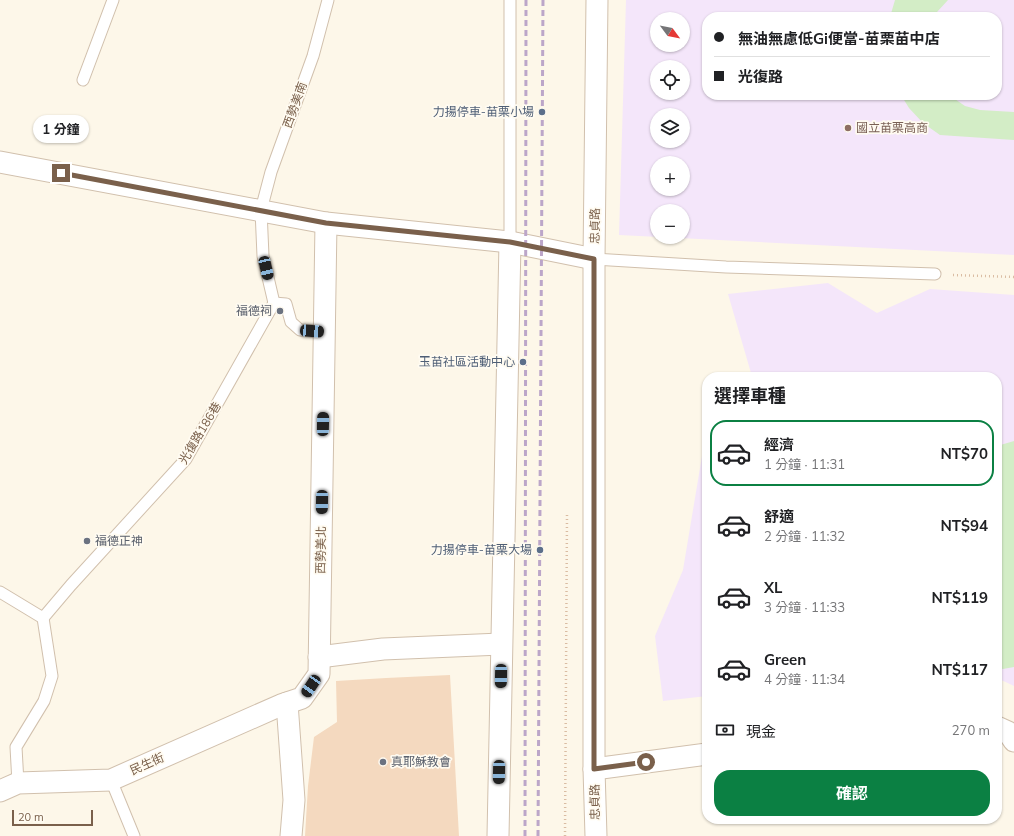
<!DOCTYPE html>
<html lang="zh-TW">
<meta charset="utf-8">
<style>
body{margin:0;font-family:Mulish,"Noto Sans TC",sans-serif;background:#f2f2f2;color:#202124;height:100vh;display:flex;flex-direction:column;font-size:15px;white-space:nowrap}
*{box-sizing:border-box;margin:0}
p{font-size:13px;color:#757577}
.icon{flex:none;width:22px;height:22px;fill:none;stroke:currentColor;stroke-width:2;stroke-linecap:round;stroke-linejoin:round}
.map{position:relative;flex:1;overflow:hidden}
.details{position:absolute;left:702px;top:372px;width:300px;height:452px;display:flex;flex-direction:column;background:#fff;border-radius:16px;box-shadow:0 1px 3px #0004}
.details>*{flex:none}
.guide{position:absolute;left:702px;top:12px;width:300px;height:88px;border-radius:16px;box-shadow:0 1px 3px #0004;display:grid;align-content:center;height:88px;padding:0 12px;background:#fff}
.needle{width:26px;rotate:122deg}
.fabs{position:absolute;left:650px;top:12px;display:grid;gap:8px}
.fabs a{display:grid;place-items:center;width:40px;height:40px;border-radius:50%;background:#fff;box-shadow:0 1px 3px #0004;font-size:20px}
.scale{position:absolute;left:12px;bottom:10px;width:81px;box-sizing:border-box;padding-left:4px;border:2px solid #7a604b;border-top:0;font-size:11px;line-height:14px;white-space:nowrap;color:#7a604b;-webkit-text-stroke:3px #fffbf1;paint-order:stroke}
.end{position:absolute;width:18px;height:18px;margin:-9px;border:5px solid #7a604b;background:#fff;box-shadow:0 0 0 2px #fff}
.from{border-radius:50%}
.bubble{position:absolute;height:28px;border-radius:14px;background:#fff;box-shadow:0 1px 3px #0004;font-size:13px;font-weight:700;line-height:28px;text-align:center}
.car{position:absolute;width:12px;height:24px;margin:-12px -6px;border-radius:5px;box-shadow:0 0 3px 1px #0007;background:linear-gradient(#222 24%,#8ab4d8 0 40%,#222 0 76%,#8ab4d8 0 86%,#222 0)}
.guide b{display:flex;align-items:center;gap:14px;height:38px;font-size:15px}
.guide b+b{border-top:1px solid #e0e0e0}
.guide i{width:10px;height:10px;background:#202124}
ul{padding:0;list-style:none}
li{display:flex;align-items:center;gap:12px;height:66px;margin:0 8px 6px;padding:0 4px;border:2px solid transparent;border-radius:16px}
li div{flex:1}
li b{display:block;font-size:15px}
li em{font-style:normal;font-weight:700}
li.selected{border-color:#0b8043}
li>.icon{width:36px;height:36px;stroke-width:1.5}
h2{padding:0 12px;font-size:18px;line-height:48px}
.pay{display:flex;align-items:center;gap:10px;height:44px;padding:0 12px;font-size:15px}
.pay p{margin-inline-start:auto}
.action{display:flex;gap:8px;margin-top:auto;padding:8px 12px}
.action a{flex:1;height:46px;border-radius:16px;background:#0b8043;color:#fff;font-size:16px;font-weight:700;line-height:46px;text-align:center}
.map>svg:first-child{display:block}
.education{fill:#f4e6fa;fill-rule:evenodd}
.green{fill:#d3edc6}
.building{fill:#f4d9bf}
.lines{fill:none;stroke-linecap:round;stroke-linejoin:round}
.lane-casing{stroke:#d1c0ad;stroke-width:13}
.street-casing{stroke:#d1c0ad;stroke-width:23}
.path{stroke:#dabca2;stroke-width:2.5;stroke-dasharray:1 3;stroke-linecap:butt}
.lane{stroke:#fff;stroke-width:11}
.street{stroke:#fff;stroke-width:21}
.rail{stroke:#bca6c9;stroke-width:3;stroke-dasharray:6 4;stroke-linecap:butt}
.route{stroke:#7a604b;stroke-width:5}
.service-dot{fill:#5c6f8a;stroke:#fffbf1;stroke-width:1.5}
.education-dot{fill:#8d6e63;stroke:#fffbf1;stroke-width:1.5}
.worship-dot{fill:#6b7280;stroke:#fffbf1;stroke-width:1.5}
.labels{text-anchor:middle;stroke-width:3.5;stroke-linejoin:round;paint-order:stroke}
.street-label{font-size:12px;fill:#7a604b;stroke:#fffbf1}
.service-label{font-size:12px;fill:#4e5e75;stroke:#fffbf1;text-anchor:end}
.education-label{font-size:12px;fill:#785e54;stroke:#fffbf1;text-anchor:start}
.worship-label{font-size:12px;fill:#5b616d;stroke:#fffbf1;text-anchor:start}
</style>
<div class="map">
<svg width="1014" height="836" viewBox="0 0 1014 836">
<rect width="100%" height="100%" fill="#fdf7e9"/>
<g class="education">
<path d="M626,0h388v255l-395,-20zM707,17h290v78h-290zM657,19h26v26h-26zM657,67h26v26h-26zM657,115h26v26h-26zM657,163h26v26h-26zM657,211h26v26h-26z"/>
<path d="M828,283l49,30 53,-24 84,6v391l-17,-8v-301h-248l2,-4 -23,-79z"/>
<path d="M707,444v252l-44,5 -8,-65 28,-66 20,-120z"/>
</g>
<g class="green">
<path d="M895,0h53l-11,12 -2,5h-45z"/>
<path d="M901,95h48l16,11 15,4 34,2v28l-74,-5 -17,-12 -14,-15z"/>
<path d="M1014,441v226l-11,2 -6,-2v-221z"/>
</g>
<path class="building" d="M450,675l9,161h-154l3,-50 6,-49 23,-15 -1,-41 50,-3z"/>
<g class="lines">
<g class="lane-casing">
<g id="lane">
<path d="M510,0v242"/>
<path d="M83,80l30,-80"/>
<path d="M594,259l132,8 209,7"/>
<path d="M274,303l12,1 5,18 9,8 24,2"/>
<path d="M0,592l43,26"/>
<path d="M43,618l28,-33 115,-126 88,-156 -11,-47 -2,-46 10,-38 42,-116 15,-56"/>
<path d="M111,780l23,56"/>
<path d="M18,783l-2,-36 28,-46 8,-25 -9,-58"/>
</g>
</g>
<g class="street-casing">
<g id="street">
<path d="M0,162l326,61 184,19 84,17"/>
<path d="M319,657l64,-8 118,-5"/>
<path d="M287,703l7,97 -3,36"/>
<path d="M997,727l11,5 6,9"/>
<path d="M594,769l113,-15"/>
<path d="M0,791l18,-8 93,-3 170,-75 21,-7 17,-24 7,-451"/>
<path d="M498,836l12,-594"/>
<path d="M596,836l-2,-67v-510l3,-259"/>
</g>
</g>
<g class="path">
<path d="M953,275l61,2"/>
<path d="M565,836l2,-321"/>
</g>
<use href="#lane" class="lane"/>
<use href="#street" class="street"/>
<g class="rail">
<path d="M525,836l1,-836"/>
<path d="M538,836l5,-836"/>
</g>
</g>
<g class="lines">
<path class="route" d="M61,173l265,50 184,19 84,17v510l52,-7"/>
</g>
<g class="service-dot">
<circle cx="542" cy="112" r="4"/>
<circle cx="523" cy="362" r="4"/>
<circle cx="540" cy="550" r="4"/>
</g>
<circle class="education-dot" cx="848" cy="128" r="4"/>
<g class="worship-dot">
<circle cx="280" cy="311" r="4"/>
<circle cx="87" cy="541" r="4"/>
<circle cx="383" cy="762" r="4"/>
</g>
<g class="labels">
<g class="street-label">
<text transform="translate(295 105) rotate(-70)" y="4">西勢美南</text>
<text transform="translate(595 226) rotate(-89)" y="4">忠貞路</text>
<text transform="translate(200 433) rotate(-59)" y="4">光復路186巷</text>
<text transform="translate(321 550) rotate(-89)" y="4">西勢美北</text>
<text transform="translate(147 764) rotate(-24)" y="4">民生街</text>
<text transform="translate(595 802) rotate(-91)" y="4">忠貞路</text>
</g>
<g class="service-label">
<text x="534" y="116">力揚停車-苗栗小場</text>
<text x="515" y="366">玉苗社區活動中心</text>
<text x="532" y="554">力揚停車-苗栗大場</text>
</g>
<g class="education-label">
<text x="856" y="132">國立苗栗高商</text>
</g>
<g class="worship-label">
<text x="272" y="315" text-anchor="end">福德祠</text>
<text x="95" y="545">福德正神</text>
<text x="391" y="766">真耶穌教會</text>
</g>
</g>
</svg>
<div class="fabs">
<a><svg class="needle" viewBox="-14 -14 28 28"><path d="M0-13l5 13h-10z" fill="#e53935"/><path d="M0 13l5-13h-10z" fill="#757577"/></svg></a>
<a><svg class="icon" aria-label="locate" viewBox="0 0 24 24"><circle cx="12" cy="12" r="6"/><path d="M12 2v4M12 18v4M2 12h4M18 12h4"/></svg></a>
<a><svg class="icon" aria-label="layers" viewBox="0 0 24 24"><path d="M12 4l9 5-9 5-9-5zM3 14l9 5 9-5"/></svg></a>
<a>+</a>
<a>−</a>
</div>
<div class="scale">20 m</div>
<i class="end from" style="left:646px;top:762px"></i>
<i class="end" style="left:61px;top:173px"></i>
<div class="bubble" style="left:33px;top:115px;width:56px">1 分鐘</div>
<i class="car" style="left:266px;top:268px;rotate:167deg"></i>
<i class="car" style="left:312px;top:331px;rotate:94deg"></i>
<i class="car" style="left:323px;top:424px;rotate:1deg"></i>
<i class="car" style="left:322px;top:502px;rotate:181deg"></i>
<i class="car" style="left:501px;top:676px;rotate:181deg"></i>
<i class="car" style="left:311px;top:686px;rotate:214deg"></i>
<i class="car" style="left:499px;top:772px;rotate:181deg"></i>
<div class="guide">
<b><i class="from"></i>無油無慮低Gi便當-苗栗苗中店</b>
<b><i></i>光復路</b>
</div>
<section class="details">
<h2>選擇車種</h2>
<ul>
<li class="selected"><svg class="icon" aria-label="car" viewBox="0 0 24 24"><path d="M5 17H2v-5l4-1 3-4h7l3 4 3 1v5h-3M9 17h6M6 11h13"/><circle cx="7" cy="17" r="2"/><circle cx="17" cy="17" r="2"/></svg><div><b>經濟</b><p>1 分鐘 · 11:31</p></div><em>NT$70</em></li>
<li><svg class="icon" aria-label="car" viewBox="0 0 24 24"><path d="M5 17H2v-5l4-1 3-4h7l3 4 3 1v5h-3M9 17h6M6 11h13"/><circle cx="7" cy="17" r="2"/><circle cx="17" cy="17" r="2"/></svg><div><b>舒適</b><p>2 分鐘 · 11:32</p></div><em>NT$94</em></li>
<li><svg class="icon" aria-label="car" viewBox="0 0 24 24"><path d="M5 17H2v-5l4-1 3-4h7l3 4 3 1v5h-3M9 17h6M6 11h13"/><circle cx="7" cy="17" r="2"/><circle cx="17" cy="17" r="2"/></svg><div><b>XL</b><p>3 分鐘 · 11:33</p></div><em>NT$119</em></li>
<li><svg class="icon" aria-label="car" viewBox="0 0 24 24"><path d="M5 17H2v-5l4-1 3-4h7l3 4 3 1v5h-3M9 17h6M6 11h13"/><circle cx="7" cy="17" r="2"/><circle cx="17" cy="17" r="2"/></svg><div><b>Green</b><p>4 分鐘 · 11:34</p></div><em>NT$117</em></li>
</ul>
<div class="pay"><svg class="icon" aria-label="cash" viewBox="0 0 24 24"><path d="M3 7h18v10H3z"/><circle cx="12" cy="12" r="2"/></svg>現金<p>270 m</p></div>
<div class="action"><a>確認</a></div>
</section>
</div>
